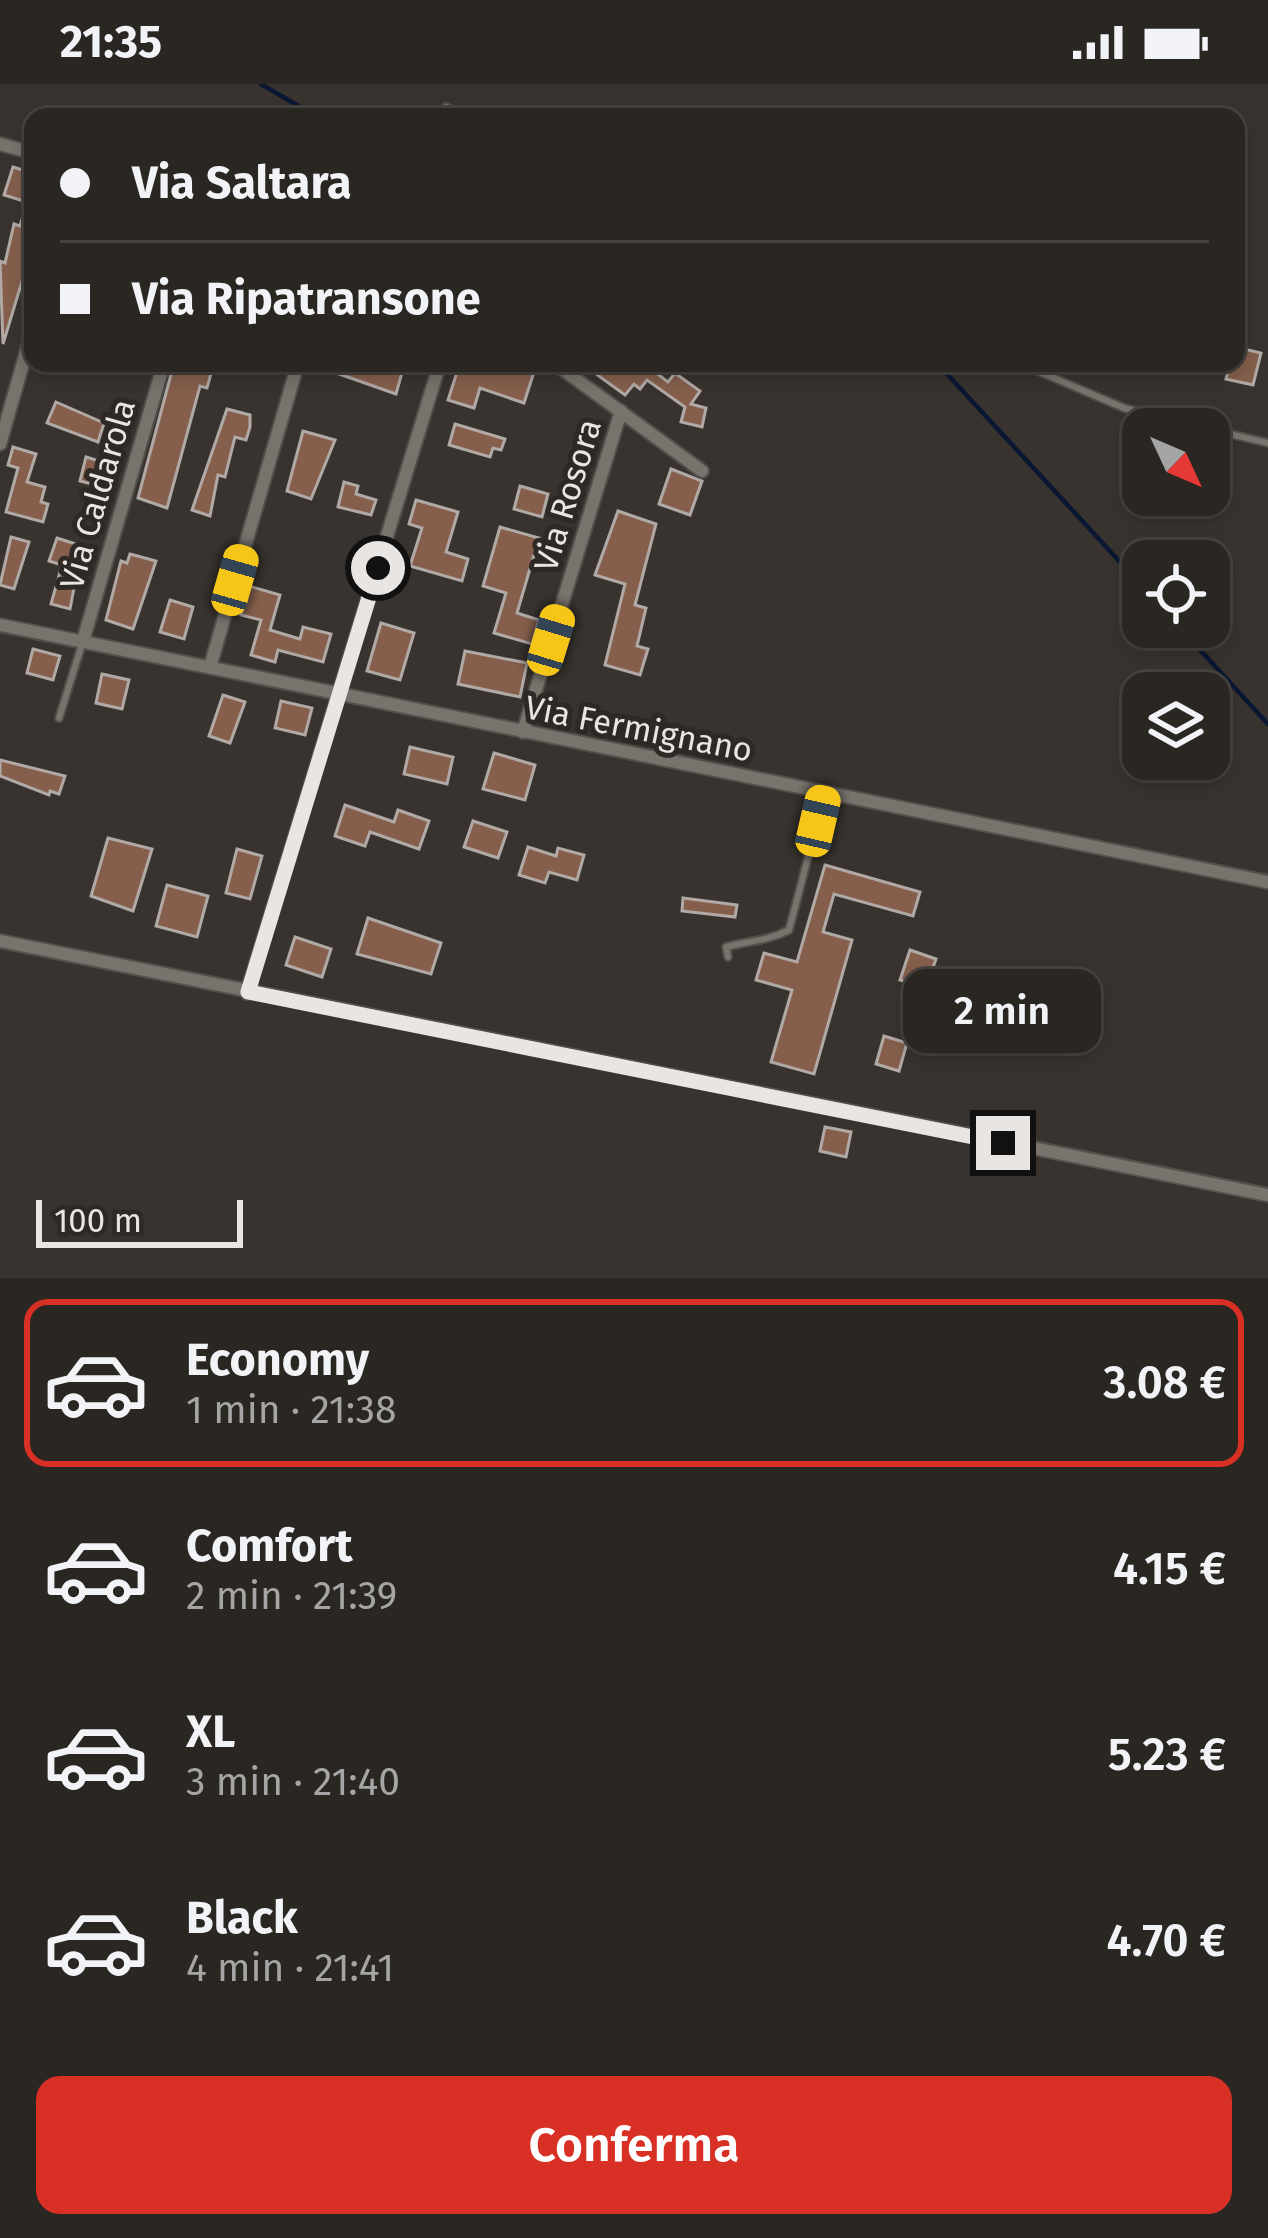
<!DOCTYPE html>
<html lang="it">
<meta charset="utf-8">
<style>
body{margin:0;font-family:"Fira Sans",sans-serif;background:#36322f;color:#f1f3f6;height:100vh;display:flex;flex-direction:column;font-size:45px;white-space:nowrap}
*{box-sizing:border-box;margin:0}
p{font-size:39px;color:#a5a5a5}
.icon{flex:none;width:66px;height:66px;fill:none;stroke:currentColor;stroke-width:2;stroke-linecap:round;stroke-linejoin:round}
.map{position:relative;height:1194px;overflow:hidden}
.panel{display:flex;flex-direction:column;background:#2a2622;flex:1}
.panel>*{flex:none}
.hud{position:absolute;left:24px;top:24px;width:1221px;height:264px;border-radius:24px;box-shadow:0 6px 18px #0003,0 0 0 3px #464340;display:grid;align-content:center;height:264px;padding:0 36px;background:#2a2622}
.needle{width:78px;rotate:134deg}
.fabs{position:absolute;left:1122px;top:324px;display:grid;gap:24px}
.fabs a{display:grid;place-items:center;width:108px;height:108px;border-radius:24px;background:#2a2622;box-shadow:0 6px 18px #0003,0 0 0 3px #464340;font-size:60px}
.scale{position:absolute;left:36px;bottom:30px;width:207px;box-sizing:border-box;padding-left:12px;border:6px solid #e8e5e2;border-top:0;font-size:33px;line-height:42px;white-space:nowrap;color:#e8e5e2;-webkit-text-stroke:9px #2e2924;paint-order:stroke}
.end{position:absolute;width:54px;height:54px;margin:-27px;border:15px solid #e8e5e2;background:#111;box-shadow:0 0 0 6px #111}
.from{border-radius:50%}
.bubble{position:absolute;height:84px;border-radius:24px;background:#2a2622;box-shadow:0 6px 18px #0003,0 0 0 3px #464340;font-size:39px;font-weight:600;line-height:84px;text-align:center}
.car{position:absolute;width:36px;height:72px;margin:-36px -18px;border-radius:15px;box-shadow:0 0 9px 3px #0007;background:linear-gradient(#f5c518 24%,#345 0 40%,#f5c518 0 76%,#345 0 86%,#f5c518 0)}
.hud b{display:flex;align-items:center;gap:42px;height:114px;font-size:45px}
.hud b+b{border-top:3px solid #464340}
.hud i{width:30px;height:30px;background:#f1f3f6}
ul{padding:21px 0 0;list-style:none}
li{display:flex;align-items:center;gap:36px;height:168px;margin:0 24px 18px;padding:0 12px;border:6px solid transparent;border-radius:24px}
li div{flex:1}
li b{display:block;font-size:45px}
li em{font-style:normal;font-weight:600}
li.selected{border-color:#d93025}
li>.icon{width:108px;height:108px;stroke-width:1.5}
.action{display:flex;gap:24px;margin-top:auto;padding:24px 36px}
.action a{flex:1;height:138px;border-radius:24px;background:#d93025;color:#fff;font-size:48px;font-weight:600;line-height:138px;text-align:center}
.status{display:flex;justify-content:space-between;align-items:center;height:84px;padding:0 60px;background:#2a2622;direction:ltr}
.status svg{height:33px;fill:currentColor}
.map>svg:first-child{display:block}
.lines{fill:none;stroke-linecap:round;stroke-linejoin:round}
.stream{stroke:#0a1733;stroke-width:4.5}
.building{fill:#855f4c;stroke:#b1a9a5;stroke-width:3}
.lane-casing{stroke:#534f4b;stroke-width:10}
.street-casing{stroke:#534f4b;stroke-width:16}
.lane{stroke:#79736d;stroke-width:6}
.street{stroke:#79736d;stroke-width:12}
.route{stroke:#e8e5e2;stroke-width:15}
.labels{text-anchor:middle;stroke-width:10;stroke-linejoin:round;paint-order:stroke}
.street-label{font-size:33px;fill:#e8e5e2;stroke:#2e2924}
</style>
<div class="status"><b>21:35</b><svg viewBox="0 0 49 12"><path d="M0 12V9h3v3zM5 12V6h3v6zM10 12V3h3v9zM15 12V0h3v12zM26 1h20v11H26zM47 4h2v5h-2z"/></svg></div>
<div class="map">
<svg width="1268" height="1194" viewBox="0 0 1268 1194">
<rect width="100%" height="100%" fill="#38332e"/>
<g class="lines">
<g class="stream">
<path d="M261,0l41,24 88,9"/>
<path d="M937,279l206,224"/>
<path d="M1179,543l89,97"/>
</g>
</g>
<g class="building">
<path d="M13,83l20,6v72l-30,99 -3,-83 5,2 9,-39 6,2 7,-24 -23,-7z"/>
<path d="M1236,263l25,6 -8,32 -27,-6 4,-16h6z"/>
<path d="M174,279h40l-7,25 -7,-2 -33,122 -29,-10z"/>
<path d="M308,279h75l20,6 -7,25z"/>
<path d="M460,279h46l28,9 -10,31 -44,-15 -6,20 -26,-8z"/>
<path d="M581,279h62l25,19 7,-9 25,18 -9,13 15,4 -4,19 -21,-5 4,-15 -38,-27 -7,9 -6,-5 -9,11z"/>
<path d="M56,318l48,21 -6,19 -51,-19z"/>
<path d="M227,325l23,6v12l-4,13 -11,-3 -10,40 -7,-2 -8,41 -18,-6z"/>
<path d="M455,340l50,15 -4,11 -8,-2 -3,9 -41,-12z"/>
<path d="M303,347l32,9 -24,59 -24,-8z"/>
<path d="M13,363l23,7 -9,28 18,5 -4,15 7,2 -5,18 -37,-10 12,-44 -10,-3z"/>
<path d="M86,373l26,8 -6,23 -26,-7z"/>
<path d="M671,385l31,12 -12,34 -31,-11z"/>
<path d="M344,398l14,4 -2,8 20,6 -5,15 -33,-8z"/>
<path d="M520,402l28,8 -6,23 -28,-8z"/>
<path d="M416,416l42,12 -12,40 22,7 -6,22 -52,-15 12,-38 -13,-4z"/>
<path d="M618,427l38,13 -21,81 11,3 -9,38 11,3 -8,26 -35,-10 20,-81 -30,-9z"/>
<path d="M500,443l39,11 -22,75 22,7 -7,24 -38,-11 12,-40 -23,-7z"/>
<path d="M11,453l18,5 -15,47 -14,-4z"/>
<path d="M57,454l25,8 -12,63 -19,-5 11,-39 -13,-4z"/>
<path d="M130,470l26,7 -23,68 -27,-9 15,-59 6,2z"/>
<path d="M249,502l31,9 -10,35 30,9 3,-12 28,7 -8,28 -45,-12 -3,12 -24,-7 10,-35 -20,-5z"/>
<path d="M170,516l23,7 -9,32 -24,-7z"/>
<path d="M381,539l33,10 -14,47 -33,-9z"/>
<path d="M33,565l27,7 -7,24 -26,-7z"/>
<path d="M465,567l62,12 -7,34 -62,-13z"/>
<path d="M102,590l27,6 -7,29 -26,-6z"/>
<path d="M223,611l22,7 -15,41 -21,-7z"/>
<path d="M281,617l31,7 -7,27 -30,-7z"/>
<path d="M410,663l43,10 -6,27 -43,-10z"/>
<path d="M494,669l41,12 -10,35 -42,-11z"/>
<path d="M0,676l65,16 -6,18 -9,-3 -1,4 -49,-19z"/>
<path d="M345,721l49,17 4,-12 31,11 -10,28 -49,-17 -5,14 -30,-10z"/>
<path d="M473,737l34,11 -9,26 -34,-11z"/>
<path d="M108,754l44,11 -19,62 -42,-15z"/>
<path d="M528,763l28,9 2,-8 26,7 -7,25 -28,-8 -4,11 -26,-8z"/>
<path d="M237,765l25,7 -12,43 -24,-6z"/>
<path d="M825,781l95,27 -7,24 -79,-22 -11,38 29,8 -38,134 -43,-12 21,-72 -36,-10 8,-27 33,9z"/>
<path d="M167,801l41,11 -11,41 -41,-11z"/>
<path d="M683,814l54,7 -2,12 -53,-6z"/>
<path d="M368,834l73,25 -10,31 -74,-20z"/>
<path d="M295,853l36,12 -9,28 -36,-12z"/>
<path d="M910,866l26,9 -10,29 -26,-8z"/>
<path d="M884,952l23,7 -8,28 -23,-7z"/>
<path d="M825,1043l26,5 -5,25 -26,-6z"/>
</g>
<g class="lines">
<g class="lane-casing">
<g id="lane">
<path d="M446,23l22,10"/>
<path d="M1019,279l105,45 84,21"/>
<path d="M1209,345l59,14"/>
<path d="M59,634l24,-77"/>
<path d="M728,873l-2,-10c22,-6 42,-6 63,-17l36,-137"/>
</g>
</g>
<g class="street-casing">
<g id="street">
<path d="M0,60l33,9"/>
<path d="M554,279l148,108"/>
<path d="M0,360l33,-116"/>
<path d="M0,541l1268,257"/>
<path d="M83,557l81,-278"/>
<path d="M210,583l88,-304"/>
<path d="M523,648l98,-321"/>
<path d="M0,857l1268,254"/>
<path d="M247,909l193,-630"/>
</g>
</g>
<use href="#lane" class="lane"/>
<use href="#street" class="street"/>
</g>
<g class="lines">
<path class="route" d="M378,484l-130,424 755,151"/>
</g>
<g class="labels">
<g class="street-label">
<text transform="translate(97 410) rotate(-74)" y="12">Via Caldarola</text>
<text transform="translate(567 411) rotate(-73)" y="12">Via Rosora</text>
<text transform="translate(639 644) rotate(11)" y="12">Via Fermignano</text>
</g>
</g>
</svg>
<div class="fabs">
<a><svg class="needle" viewBox="-14 -14 28 28"><path d="M0-13l5 13h-10z" fill="#e53935"/><path d="M0 13l5-13h-10z" fill="#a5a5a5"/></svg></a>
<a><svg class="icon" aria-label="locate" viewBox="0 0 24 24"><circle cx="12" cy="12" r="6"/><path d="M12 2v4M12 18v4M2 12h4M18 12h4"/></svg></a>
<a><svg class="icon" aria-label="layers" viewBox="0 0 24 24"><path d="M12 4l9 5-9 5-9-5zM3 14l9 5 9-5"/></svg></a>
</div>
<div class="scale">100 m</div>
<i class="end from" style="left:378px;top:484px"></i>
<i class="end" style="left:1003px;top:1059px"></i>
<div class="bubble" style="left:903px;top:885px;width:198px">2 min</div>
<i class="car" style="left:235px;top:496px;rotate:16deg"></i>
<i class="car" style="left:551px;top:556px;rotate:17deg"></i>
<i class="car" style="left:818px;top:737px;rotate:13deg"></i>
<div class="hud">
<b><i class="from"></i>Via Saltara</b>
<b><i></i>Via Ripatransone</b>
</div>
</div>
<section class="panel">
<ul>
<li class="selected"><svg class="icon" aria-label="car" viewBox="0 0 24 24"><path d="M5 17H2v-5l4-1 3-4h7l3 4 3 1v5h-3M9 17h6M6 11h13"/><circle cx="7" cy="17" r="2"/><circle cx="17" cy="17" r="2"/></svg><div><b>Economy</b><p>1 min · 21:38</p></div><em>3.08 €</em></li>
<li><svg class="icon" aria-label="car" viewBox="0 0 24 24"><path d="M5 17H2v-5l4-1 3-4h7l3 4 3 1v5h-3M9 17h6M6 11h13"/><circle cx="7" cy="17" r="2"/><circle cx="17" cy="17" r="2"/></svg><div><b>Comfort</b><p>2 min · 21:39</p></div><em>4.15 €</em></li>
<li><svg class="icon" aria-label="car" viewBox="0 0 24 24"><path d="M5 17H2v-5l4-1 3-4h7l3 4 3 1v5h-3M9 17h6M6 11h13"/><circle cx="7" cy="17" r="2"/><circle cx="17" cy="17" r="2"/></svg><div><b>XL</b><p>3 min · 21:40</p></div><em>5.23 €</em></li>
<li><svg class="icon" aria-label="car" viewBox="0 0 24 24"><path d="M5 17H2v-5l4-1 3-4h7l3 4 3 1v5h-3M9 17h6M6 11h13"/><circle cx="7" cy="17" r="2"/><circle cx="17" cy="17" r="2"/></svg><div><b>Black</b><p>4 min · 21:41</p></div><em>4.70 €</em></li>
</ul>
<div class="action"><a>Conferma</a></div>
</section>
